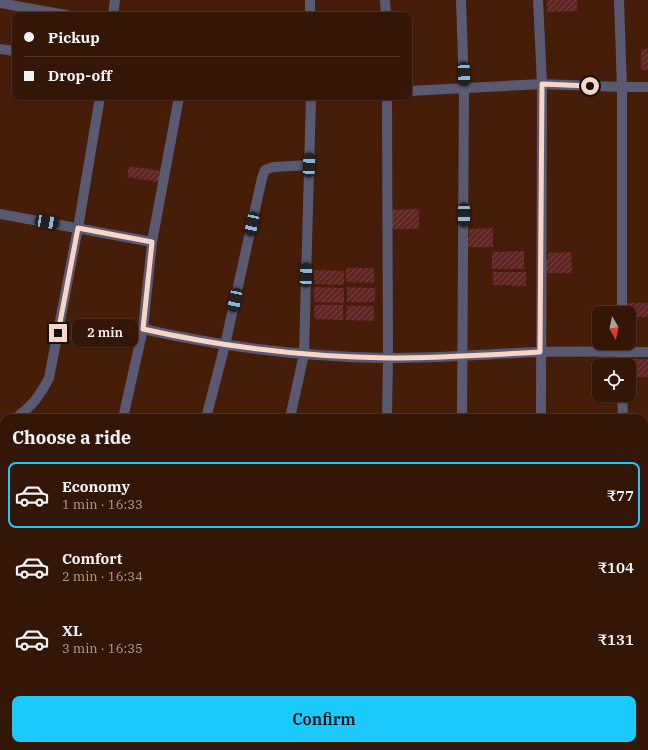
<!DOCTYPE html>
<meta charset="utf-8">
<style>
body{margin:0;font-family:"IBM Plex Serif",serif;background:#3f2314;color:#f1f3f6;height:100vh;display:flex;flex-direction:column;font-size:15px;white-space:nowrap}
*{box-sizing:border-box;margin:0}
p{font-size:13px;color:#a99f9b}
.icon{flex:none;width:22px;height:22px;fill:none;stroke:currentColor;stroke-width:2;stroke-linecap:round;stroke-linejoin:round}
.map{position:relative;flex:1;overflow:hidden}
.details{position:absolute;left:0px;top:414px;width:648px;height:336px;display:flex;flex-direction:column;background:#341606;border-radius:12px 12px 0 0;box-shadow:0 1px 3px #0004,0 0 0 1px #4e3528}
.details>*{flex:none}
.top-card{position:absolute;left:12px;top:12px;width:400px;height:88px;border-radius:8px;box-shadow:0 1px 3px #0004,0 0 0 1px #4e3528;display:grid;align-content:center;height:88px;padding:0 12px;background:#341606}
.needle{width:26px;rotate:171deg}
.buttons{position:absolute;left:592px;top:306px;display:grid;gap:8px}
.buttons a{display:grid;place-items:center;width:44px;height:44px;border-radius:8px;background:#341606;box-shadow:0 1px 3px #0004,0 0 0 1px #4e3528;font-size:20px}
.end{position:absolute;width:18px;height:18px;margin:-9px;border:5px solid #f8d5c6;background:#111;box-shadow:0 0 0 2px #111}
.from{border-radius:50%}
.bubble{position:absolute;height:28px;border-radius:8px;background:#341606;box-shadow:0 1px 3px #0004,0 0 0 1px #4e3528;font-size:13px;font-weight:600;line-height:28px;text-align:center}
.car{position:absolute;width:12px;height:24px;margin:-12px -6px;border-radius:5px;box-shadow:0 0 3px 1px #0007;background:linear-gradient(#222 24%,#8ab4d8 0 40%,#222 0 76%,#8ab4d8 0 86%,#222 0)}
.top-card b{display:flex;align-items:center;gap:14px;height:38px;font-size:15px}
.top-card b+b{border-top:1px solid #4e3528}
.top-card i{width:10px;height:10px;background:#f1f3f6}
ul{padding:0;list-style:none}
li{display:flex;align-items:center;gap:12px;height:66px;margin:0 8px 6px;padding:0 4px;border:2px solid transparent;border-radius:8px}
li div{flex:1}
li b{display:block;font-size:15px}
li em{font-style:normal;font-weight:600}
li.on{border-color:#1acafc}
li>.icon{width:36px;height:36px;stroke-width:1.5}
h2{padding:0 12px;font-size:18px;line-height:48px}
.cta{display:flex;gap:8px;margin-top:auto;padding:8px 12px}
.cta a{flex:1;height:46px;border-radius:8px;background:#1acafc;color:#111;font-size:16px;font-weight:600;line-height:46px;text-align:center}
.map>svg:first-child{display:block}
.building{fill:url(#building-hatch)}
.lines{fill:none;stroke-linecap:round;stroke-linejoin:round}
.street{stroke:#595972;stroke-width:10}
.route{stroke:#f8d5c6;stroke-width:5}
</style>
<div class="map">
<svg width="648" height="750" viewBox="0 0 648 750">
<defs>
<pattern id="building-hatch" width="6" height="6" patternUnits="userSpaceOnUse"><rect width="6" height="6" fill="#612523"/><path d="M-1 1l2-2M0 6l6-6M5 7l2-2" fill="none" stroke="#784441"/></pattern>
</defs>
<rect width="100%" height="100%" fill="#461d08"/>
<g class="building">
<path d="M547,0h30v11l-30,1z"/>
<rect x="641" y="49" width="7" height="21"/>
<path d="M129,166l31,5 -2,11 -31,-5z"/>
<path d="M419,209v20h-29v-19z"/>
<path d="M493,228v19h-28v-9h4v-9z"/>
<path d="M524,251v18h-32v-17z"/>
<path d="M571,252l1,21h-28v-13h4v-7z"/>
<path d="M346,268h28v15l-28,-1z"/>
<path d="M314,270l30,1v14l-30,-1z"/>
<path d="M493,272h33v14l-33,-1z"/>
<path d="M314,287l30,1v15l-30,-1z"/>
<path d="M347,287l28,1v14h-28z"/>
<path d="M625,303h23v14h-19v-4h-4z"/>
<path d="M314,305h29v15l-29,-1z"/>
<path d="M347,306h27v15l-28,-1z"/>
<rect x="629" y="359" width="19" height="18"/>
<rect x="644" y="468" width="4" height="15"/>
<rect x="644" y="545" width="4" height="17"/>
<rect x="644" y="625" width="4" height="17"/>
<rect x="644" y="706" width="4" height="20"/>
</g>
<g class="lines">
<g class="street">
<path d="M310,0v15"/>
<path d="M385,0l1,15"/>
<path d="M461,0l3,88 -2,330"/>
<path d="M538,0l4,84 -1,334"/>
<path d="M619,0l3,87v226"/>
<path d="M0,3l66,12"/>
<path d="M113,15l2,-15"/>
<path d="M0,49l15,2"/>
<path d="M409,91l133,-7 80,3h26"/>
<path d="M0,214l152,28 -9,87c80,18 162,28 245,29 51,0 101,-4 151,-6 36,-1 73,0 109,0"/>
<path d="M152,242l27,-145"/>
<path d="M622,343v22"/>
<path d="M622,395l1,23"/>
<path d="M16,418c17,-13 23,-21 33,-40l29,-150 22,-131"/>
<path d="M123,418l20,-89"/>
<path d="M206,418l19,-73 37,-167 3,-8 8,-3 36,-2"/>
<path d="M290,418l14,-64 7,-257"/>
<path d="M387,418l1,-60 -1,-261"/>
<path d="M0,462l4,-20"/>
<path d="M0,584l4,1"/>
<path d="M644,703h4"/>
<path d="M628,746v4"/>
<path d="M120,750l1,-4"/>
<path d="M209,750l1,-4"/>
<path d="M294,750l1,-4"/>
<path d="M377,750l1,-4"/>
<path d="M459,750l1,-4"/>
<path d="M542,750l1,-4"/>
</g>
</g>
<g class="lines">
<path class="route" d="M58,333l20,-105 74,14 -9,87c80,18 163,28 246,29 50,0 101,-3 151,-6l2,-268 48,2"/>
</g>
</svg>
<div class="buttons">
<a><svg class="needle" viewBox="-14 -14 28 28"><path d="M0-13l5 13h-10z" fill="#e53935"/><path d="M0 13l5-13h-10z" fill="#a99f9b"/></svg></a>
<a><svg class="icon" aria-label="locate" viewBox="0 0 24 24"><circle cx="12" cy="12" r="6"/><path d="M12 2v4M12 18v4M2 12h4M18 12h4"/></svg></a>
</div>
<i class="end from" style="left:590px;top:86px"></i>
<i class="end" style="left:58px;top:333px"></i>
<div class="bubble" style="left:72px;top:319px;width:66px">2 min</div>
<i class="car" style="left:464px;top:74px;rotate:178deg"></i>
<i class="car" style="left:309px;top:165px;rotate:2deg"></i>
<i class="car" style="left:464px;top:215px;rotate:180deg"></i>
<i class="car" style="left:47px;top:222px;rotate:100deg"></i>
<i class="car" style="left:252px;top:224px;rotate:192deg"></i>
<i class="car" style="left:306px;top:275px;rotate:2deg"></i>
<i class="car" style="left:235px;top:300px;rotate:192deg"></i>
<div class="top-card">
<b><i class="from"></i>Pickup</b>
<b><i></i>Drop-off</b>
</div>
<section class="details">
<h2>Choose a ride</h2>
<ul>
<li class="on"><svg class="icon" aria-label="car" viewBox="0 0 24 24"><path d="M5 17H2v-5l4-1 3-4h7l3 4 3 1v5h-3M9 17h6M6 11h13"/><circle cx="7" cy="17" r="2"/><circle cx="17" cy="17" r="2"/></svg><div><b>Economy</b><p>1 min · 16:33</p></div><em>₹77</em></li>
<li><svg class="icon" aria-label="car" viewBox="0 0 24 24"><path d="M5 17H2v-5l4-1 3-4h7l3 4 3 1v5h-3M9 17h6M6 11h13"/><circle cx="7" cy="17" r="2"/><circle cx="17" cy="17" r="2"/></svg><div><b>Comfort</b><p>2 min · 16:34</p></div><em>₹104</em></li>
<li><svg class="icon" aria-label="car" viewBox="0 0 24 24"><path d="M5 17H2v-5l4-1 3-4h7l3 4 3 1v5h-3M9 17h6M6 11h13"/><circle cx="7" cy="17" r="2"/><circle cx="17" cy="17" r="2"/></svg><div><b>XL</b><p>3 min · 16:35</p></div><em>₹131</em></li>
</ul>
<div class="cta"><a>Confirm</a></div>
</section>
</div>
